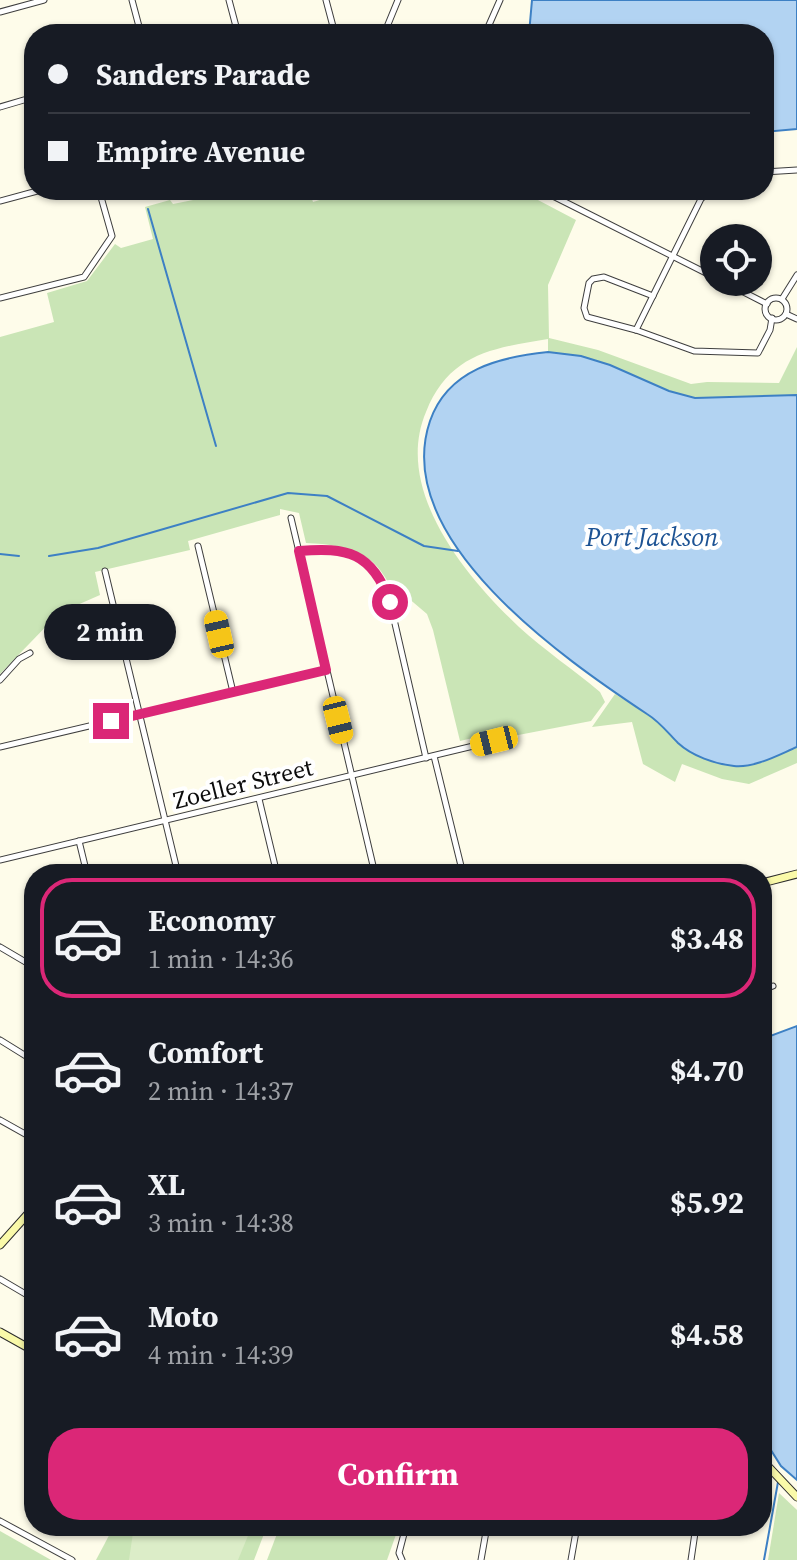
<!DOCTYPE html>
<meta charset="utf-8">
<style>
body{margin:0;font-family:"Source Serif 4",serif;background:#20242c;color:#f1f3f6;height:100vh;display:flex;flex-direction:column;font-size:30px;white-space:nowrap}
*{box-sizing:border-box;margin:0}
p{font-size:26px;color:#9ea1a6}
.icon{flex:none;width:44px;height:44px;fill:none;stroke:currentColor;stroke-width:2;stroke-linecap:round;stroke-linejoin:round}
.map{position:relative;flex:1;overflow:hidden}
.drawer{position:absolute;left:24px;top:864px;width:748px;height:672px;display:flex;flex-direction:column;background:#171b24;border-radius:32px;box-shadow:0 2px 6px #0004}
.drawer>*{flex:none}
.guide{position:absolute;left:24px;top:24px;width:750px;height:176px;border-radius:32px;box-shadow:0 2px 6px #0004;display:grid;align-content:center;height:176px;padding:0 24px;background:#171b24}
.buttons{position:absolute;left:700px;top:224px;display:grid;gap:16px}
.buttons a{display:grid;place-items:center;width:72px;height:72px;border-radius:50%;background:#171b24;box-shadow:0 2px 6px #0004;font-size:40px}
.end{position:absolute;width:36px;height:36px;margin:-18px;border:10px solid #db2777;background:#fff;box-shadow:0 0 0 4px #fff}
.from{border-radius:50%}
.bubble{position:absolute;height:56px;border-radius:28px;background:#171b24;box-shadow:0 2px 6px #0004;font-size:26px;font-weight:700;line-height:56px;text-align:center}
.car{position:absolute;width:24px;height:48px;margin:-24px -12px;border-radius:10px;box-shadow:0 0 6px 2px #0007;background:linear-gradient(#f5c518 24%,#345 0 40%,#f5c518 0 76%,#345 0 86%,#f5c518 0)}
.guide b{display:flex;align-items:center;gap:28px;height:76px;font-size:30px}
.guide b+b{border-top:2px solid #363941}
.guide i{width:20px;height:20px;background:#f1f3f6}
ul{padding:14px 0 0;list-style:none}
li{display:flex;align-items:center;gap:24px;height:120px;margin:0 16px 12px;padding:0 8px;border:4px solid transparent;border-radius:32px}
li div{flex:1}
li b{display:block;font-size:30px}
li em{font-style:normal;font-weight:700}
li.selected{border-color:#db2777}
li>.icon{width:72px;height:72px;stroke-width:1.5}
.action{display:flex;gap:16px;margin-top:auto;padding:16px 24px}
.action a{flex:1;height:92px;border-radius:32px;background:#db2777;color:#fff;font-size:32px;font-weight:700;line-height:92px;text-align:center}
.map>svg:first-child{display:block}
.green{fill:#cae5b6}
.pitch{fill:#dcedc8}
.water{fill:#b2d3f2;stroke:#3d80c4;stroke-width:2}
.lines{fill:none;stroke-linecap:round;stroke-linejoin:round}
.stream{stroke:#3d80c4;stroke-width:2}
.street-casing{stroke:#3e3e3e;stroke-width:7}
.secondary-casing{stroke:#2d2d2d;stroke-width:9}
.street{stroke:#fff;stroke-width:5}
.secondary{stroke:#fafaa9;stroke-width:7}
.route{stroke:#db2777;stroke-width:10}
.labels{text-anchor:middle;stroke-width:8;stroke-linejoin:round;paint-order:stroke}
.street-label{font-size:24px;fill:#0b0b0b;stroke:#fff}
.water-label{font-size:26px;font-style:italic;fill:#1d5394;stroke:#fff}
</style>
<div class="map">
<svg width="797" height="1560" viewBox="0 0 797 1560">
<rect width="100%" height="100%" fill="#fefcea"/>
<g class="green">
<path d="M243,190h66l4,12 39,-12h167l57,30 -28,65 1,53 49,12 93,34 16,-2 72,1 18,-36v48l-4,1 -98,2 -26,-7 -59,-26 -29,-9 -33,-4v-13c-56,9 -99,15 -122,73 -33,78 40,165 93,215 25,23 55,43 81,65l5,10 -14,19 -93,18 -8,-5 -30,7 -27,-111 -6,-16 -20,-17 -12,2c-15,-46 -44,-54 -89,-56l-7,-30 -19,-4v6l-92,26 2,9 -95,22 5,23 -41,18 -59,61v-337l54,-15 -7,-29 40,-12 28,-37 6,4 32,-9 -8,-32 25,-7 3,4z"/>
<path d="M615,694l38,24 34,32 24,11 33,5 53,-19v16l-48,21 -27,-5 -40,-15 -7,18 -32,-18 -11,-42 -40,5z"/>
<path d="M779,1493l18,17v50h-29z"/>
<path d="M114,1526h153l-13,34h-158z"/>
<path d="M280,1526h119l-12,34h-120z"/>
<path d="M0,1531l51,29h-51z"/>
</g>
<path class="pitch" d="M134,1526h118l-14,34h-109z"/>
<g class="water">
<path d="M532,0h265v129l-33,3v-98h-235z"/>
<path d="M548,352l33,4 29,9 59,26 26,7 102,-3v352c-19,8 -42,21 -63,19 -19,-2 -42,-10 -56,-23 -10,-10 -18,-21 -31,-29 -83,-55 -257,-175 -217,-293 18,-52 70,-64 118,-69z"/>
<path d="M797,1026v454l-16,-14 -19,-30v-397z"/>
</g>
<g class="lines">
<g class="stream">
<path d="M148,209l68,237"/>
<path d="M0,554l19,2"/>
<path d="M49,556l49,-8 190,-55 39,3 97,50 34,5"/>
<path d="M764,1560l14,-78"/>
</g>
<g class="street-casing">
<g id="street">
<path d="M132,0l9,34"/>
<path d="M229,0l9,34"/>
<path d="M326,0l9,34"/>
<path d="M0,12l44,-12"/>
<path d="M384,34l14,-34"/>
<path d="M485,34l15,-34"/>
<path d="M0,107l34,-10"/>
<path d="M764,172l33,-2"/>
<path d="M541,190l173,87"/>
<path d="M0,201l41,-11"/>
<path d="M724,282l43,22"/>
<path d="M653,296l-49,-19 -11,2 -4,4 -5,25 3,9 49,13 58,21 64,2 12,-23 2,-12"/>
<path d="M0,298l84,-21 28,-41 -13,-46"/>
<circle cx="776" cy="309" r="11"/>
<path d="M782,299l15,-24"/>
<path d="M786,314l11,5"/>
<path d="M636,330l65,-131 10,-9"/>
<path d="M291,518l84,356"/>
<path d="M198,546l35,146"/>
<path d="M299,551c48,-4 73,1 91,51l36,156"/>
<path d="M105,571l73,303"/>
<path d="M0,680l19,-21 11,-6"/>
<path d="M0,747l326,-77"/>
<path d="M434,756l29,118"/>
<path d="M259,799l18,75"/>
<path d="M79,841l8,33"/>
<path d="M0,860l494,-119"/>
<path d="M0,947l34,20"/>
<path d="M762,990l11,-4"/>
<path d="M0,1040l34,21"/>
<path d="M0,1120l34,19"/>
<path d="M0,1279l34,20"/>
<path d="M0,1521l72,39"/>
<path d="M710,1526l35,3 1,-3"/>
<path d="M402,1560l-3,-7 7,-27"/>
<path d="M481,1560l6,-34"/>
<path d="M571,1560l6,-34"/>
<path d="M691,1560l5,-34"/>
</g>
</g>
<g class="secondary-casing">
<g id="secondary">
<path d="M762,883l35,-9"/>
<path d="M0,1245l34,-38"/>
<path d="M0,1332l34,19"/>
<path d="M762,1460l35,37"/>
</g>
</g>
<use href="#street" class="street"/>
<use href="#secondary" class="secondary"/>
</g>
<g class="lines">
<path class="route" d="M111,721l215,-51 -27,-119c48,-4 73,1 91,51"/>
</g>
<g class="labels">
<g class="street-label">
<text transform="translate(243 784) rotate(-14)" y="8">Zoeller Street</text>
</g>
<g class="water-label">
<text x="652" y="546">Port Jackson</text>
</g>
</g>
</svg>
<div class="buttons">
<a><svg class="icon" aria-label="locate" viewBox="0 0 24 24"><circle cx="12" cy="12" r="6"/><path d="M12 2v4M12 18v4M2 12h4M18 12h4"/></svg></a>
</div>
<i class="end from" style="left:390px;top:602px"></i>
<i class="end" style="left:111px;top:721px"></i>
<div class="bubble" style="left:44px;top:604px;width:132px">2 min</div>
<i class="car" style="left:219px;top:634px;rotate:347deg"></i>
<i class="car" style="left:338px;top:720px;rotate:166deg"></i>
<i class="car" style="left:494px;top:741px;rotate:256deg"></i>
<div class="guide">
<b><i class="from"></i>Sanders Parade</b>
<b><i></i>Empire Avenue</b>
</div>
<section class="drawer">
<ul>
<li class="selected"><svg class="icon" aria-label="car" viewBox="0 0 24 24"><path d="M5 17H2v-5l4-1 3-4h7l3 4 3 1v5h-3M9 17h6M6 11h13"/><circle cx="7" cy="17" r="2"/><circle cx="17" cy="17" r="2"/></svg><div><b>Economy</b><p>1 min · 14:36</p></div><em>$3.48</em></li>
<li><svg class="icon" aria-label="car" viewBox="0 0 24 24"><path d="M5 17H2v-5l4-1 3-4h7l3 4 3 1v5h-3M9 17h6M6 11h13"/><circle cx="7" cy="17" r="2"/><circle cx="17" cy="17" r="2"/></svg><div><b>Comfort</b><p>2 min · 14:37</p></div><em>$4.70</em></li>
<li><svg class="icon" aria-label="car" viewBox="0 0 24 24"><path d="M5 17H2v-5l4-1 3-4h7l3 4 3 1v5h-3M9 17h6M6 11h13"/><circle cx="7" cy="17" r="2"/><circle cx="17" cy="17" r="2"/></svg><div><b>XL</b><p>3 min · 14:38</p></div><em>$5.92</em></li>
<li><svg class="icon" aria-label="car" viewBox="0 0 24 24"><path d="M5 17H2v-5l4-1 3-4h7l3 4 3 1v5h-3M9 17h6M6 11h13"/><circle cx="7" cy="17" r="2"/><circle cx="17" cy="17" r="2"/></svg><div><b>Moto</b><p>4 min · 14:39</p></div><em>$4.58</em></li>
</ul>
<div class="action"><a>Confirm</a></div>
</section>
</div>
